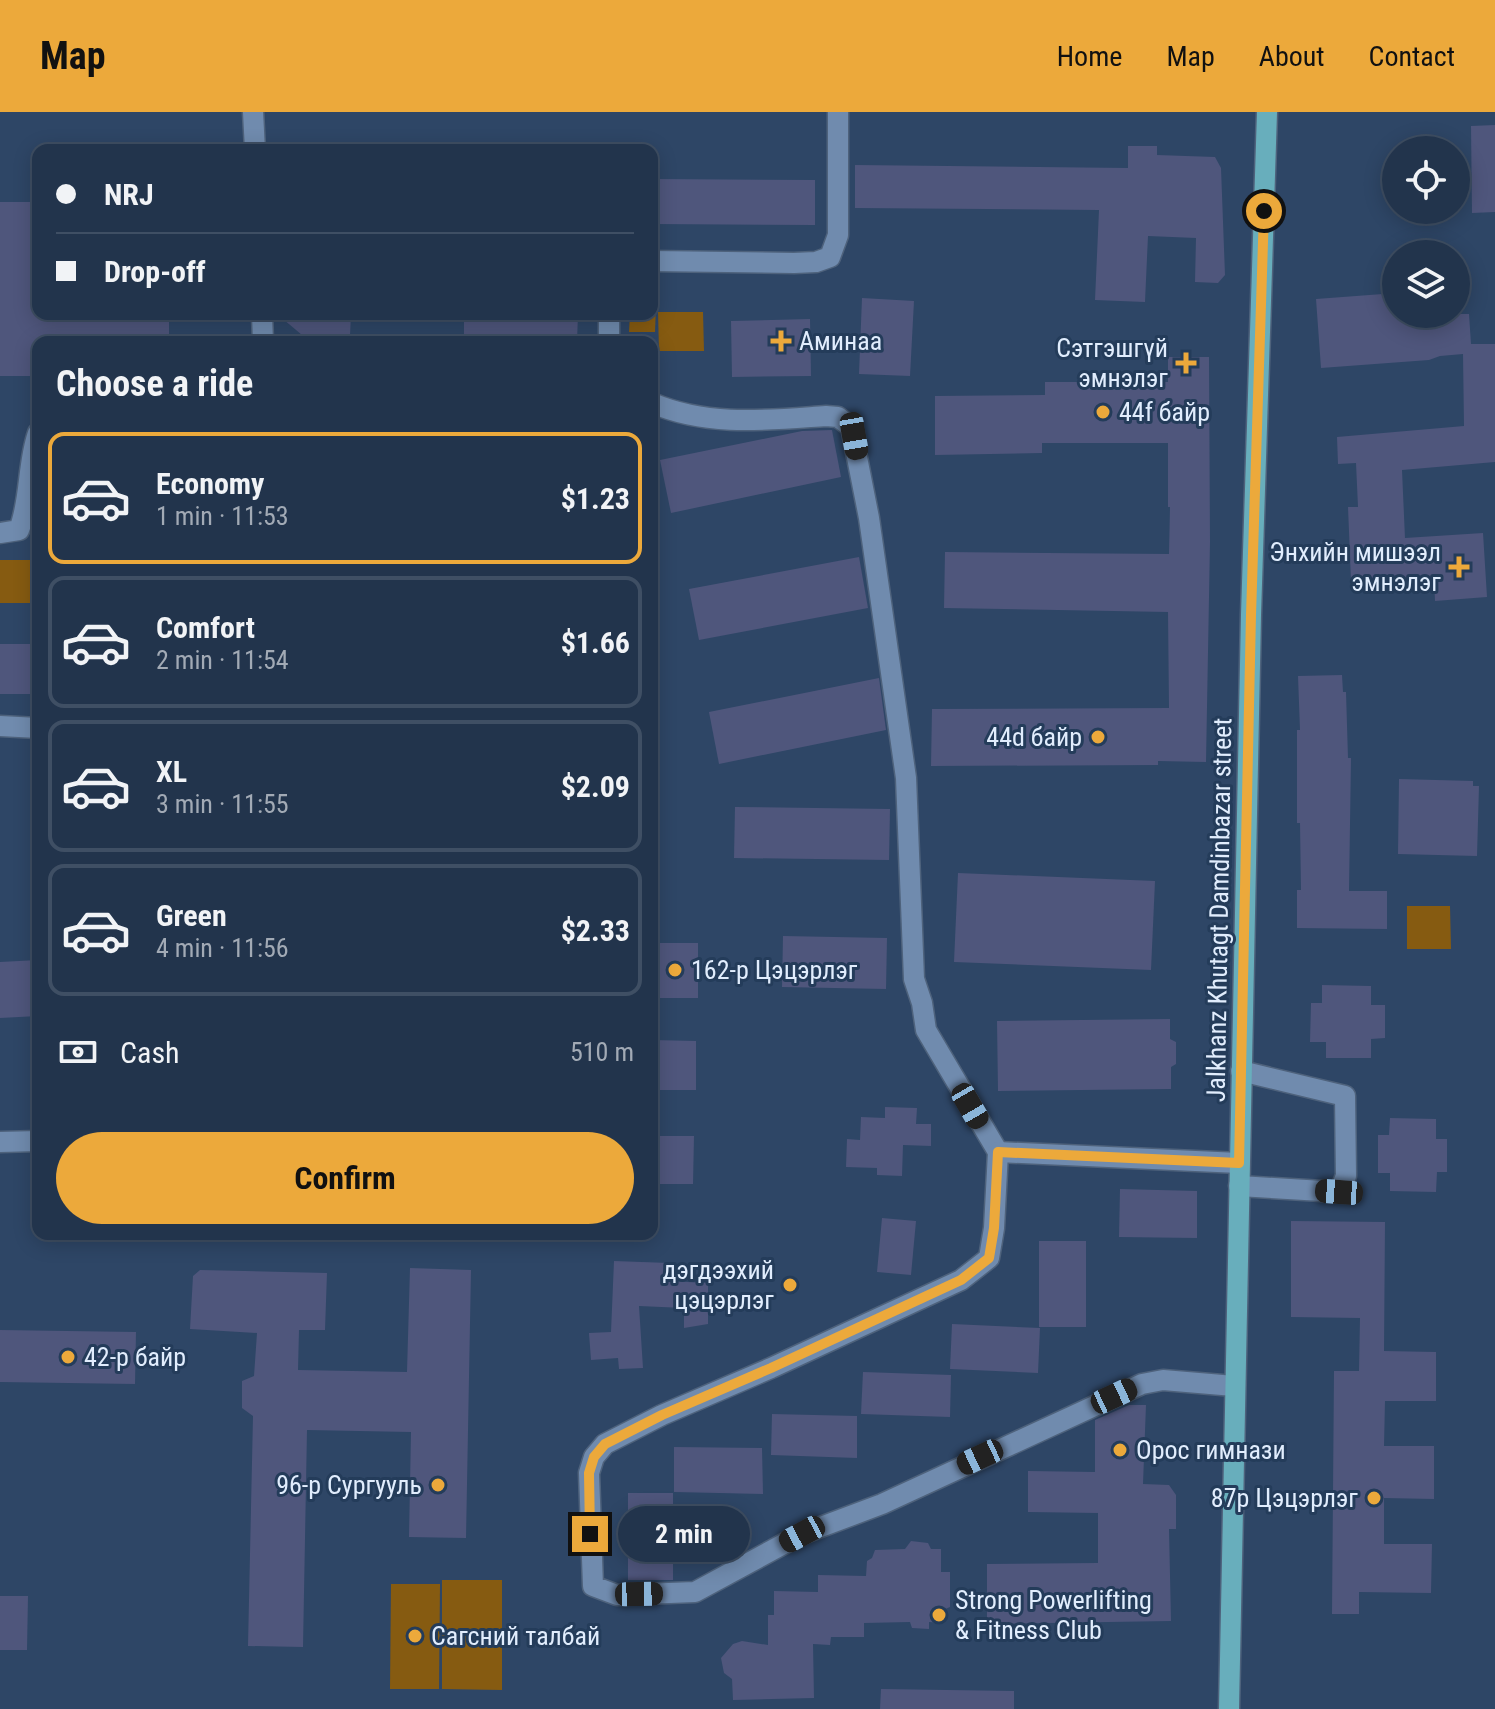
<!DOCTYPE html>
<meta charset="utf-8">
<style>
body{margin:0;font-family:"Roboto Condensed",sans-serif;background:#2e3f56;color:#f1f3f6;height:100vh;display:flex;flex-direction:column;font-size:30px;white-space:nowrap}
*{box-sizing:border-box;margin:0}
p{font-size:26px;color:#a2aab5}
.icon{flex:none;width:44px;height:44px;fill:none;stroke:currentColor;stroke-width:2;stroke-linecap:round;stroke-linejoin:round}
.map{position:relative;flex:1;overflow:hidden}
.side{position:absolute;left:32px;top:224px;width:626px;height:904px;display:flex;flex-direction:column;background:#22344c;border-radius:16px;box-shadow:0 4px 20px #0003,0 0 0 2px #3f4f64}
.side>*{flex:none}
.guide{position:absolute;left:32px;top:32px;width:626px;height:176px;border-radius:16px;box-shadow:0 4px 20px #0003,0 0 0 2px #3f4f64;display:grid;align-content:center;height:176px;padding:0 24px;background:#22344c}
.controls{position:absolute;left:1382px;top:24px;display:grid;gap:16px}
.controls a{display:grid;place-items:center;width:88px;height:88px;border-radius:50%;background:#22344c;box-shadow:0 4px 20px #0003,0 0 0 2px #3f4f64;font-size:40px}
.end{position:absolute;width:36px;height:36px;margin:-18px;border:10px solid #eca93b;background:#111;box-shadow:0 0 0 4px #111}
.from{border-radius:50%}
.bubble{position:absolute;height:56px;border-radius:28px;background:#22344c;box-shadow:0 4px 20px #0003,0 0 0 2px #3f4f64;font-size:26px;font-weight:700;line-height:56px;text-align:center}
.car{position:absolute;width:24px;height:48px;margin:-24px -12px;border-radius:10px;box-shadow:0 0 6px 2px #0007;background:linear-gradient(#222 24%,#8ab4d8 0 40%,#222 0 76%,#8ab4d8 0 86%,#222 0)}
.guide b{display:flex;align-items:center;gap:28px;height:76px;font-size:30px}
.guide b+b{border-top:2px solid #3f4f64}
.guide i{width:20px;height:20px;background:#f1f3f6}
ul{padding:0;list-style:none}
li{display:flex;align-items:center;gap:24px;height:132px;margin:0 16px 12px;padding:0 8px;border:4px solid #3f4f64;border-radius:16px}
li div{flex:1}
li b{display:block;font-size:30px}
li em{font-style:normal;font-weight:700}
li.on{border-color:#eca93b}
li>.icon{width:72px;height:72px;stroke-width:1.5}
h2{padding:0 24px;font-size:36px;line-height:96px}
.pay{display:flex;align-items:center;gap:20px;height:88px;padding:0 24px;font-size:30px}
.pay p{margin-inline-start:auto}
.button{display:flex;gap:16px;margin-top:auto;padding:16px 24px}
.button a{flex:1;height:92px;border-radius:48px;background:#eca93b;color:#111;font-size:32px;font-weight:700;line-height:92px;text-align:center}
header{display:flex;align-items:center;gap:48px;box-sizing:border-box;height:112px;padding:0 40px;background:#eca93b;color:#111}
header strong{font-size:38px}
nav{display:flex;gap:44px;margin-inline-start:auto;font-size:28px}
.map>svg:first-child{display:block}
.green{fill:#865b11}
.building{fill:#4f567c}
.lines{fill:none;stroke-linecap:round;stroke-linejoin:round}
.minor-casing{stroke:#4e627c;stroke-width:23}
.major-casing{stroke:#4e627c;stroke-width:23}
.minor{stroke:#708bae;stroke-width:20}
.major{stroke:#68aebc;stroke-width:20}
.route{stroke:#eca93b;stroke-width:10}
.poi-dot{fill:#eca93b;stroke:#243c5a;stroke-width:3}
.labels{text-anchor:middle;stroke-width:6;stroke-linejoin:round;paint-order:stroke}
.poi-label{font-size:26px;fill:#e1edfd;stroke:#243c5a;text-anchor:start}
.street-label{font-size:26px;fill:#e1edfd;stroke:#243c5a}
</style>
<header>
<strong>Map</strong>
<nav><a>Home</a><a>Map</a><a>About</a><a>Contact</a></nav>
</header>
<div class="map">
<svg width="1495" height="1597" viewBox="0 0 1495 1597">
<rect width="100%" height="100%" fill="#2e4666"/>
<g class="green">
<path d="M652,195h4l-1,25h-26l1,-18h22z"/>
<path d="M658,200h45l1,39h-45z"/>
<rect x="0" y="448" width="38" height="43"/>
<path d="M1407,794h43l1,43h-44z"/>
<path d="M442,1468h60v110l-60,-1z"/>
<path d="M391,1472h49l-1,105h-49z"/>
</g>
<g class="building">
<path d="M1495,13v87l-23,1 -1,-87z"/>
<path d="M1128,34h29v9l58,2 6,11 4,107 -7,8 -23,-1 1,-44 -48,-2 -3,66 -50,-2 4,-90 -244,-2v-43l273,3z"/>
<path d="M652,67l163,1v45l-163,-1z"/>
<path d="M0,90h38v112h131v28h-131v34h-38z"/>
<path d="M1396,181v21h73l2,30h24v118l-93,8 3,68 78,-5 4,64 -52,4 -1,-24 -83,4 -3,-74h10l-2,-44 -18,1 -1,-27 127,-11 -1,-72 -23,2 -11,4 -108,8 -5,-69z"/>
<path d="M862,186l52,3 -4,75 -51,-2z"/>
<path d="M277,202h74l-1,22 -48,-1z"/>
<path d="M464,202h114l-1,28 -66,-2v2h-47z"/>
<path d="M810,207l1,57 -79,1 -1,-56z"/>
<path d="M1168,245h41l1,185 -4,220 -48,-1v4l-227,1 1,-57 237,-1 -1,-96 -224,-4 1,-56 224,2 1,-47h-2v-64h-126v10l-107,2v-59l110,-1v-13h123z"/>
<path d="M832,318l9,47 -170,36 -11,-53 142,-29z"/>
<path d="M859,445l9,51 -169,32 -10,-51z"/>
<rect x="0" y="532" width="38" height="50"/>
<path d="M1342,563l1,17h3l2,66h3l-2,133h38v38l-90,-1v-38h4l-1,-67h-3v-93h3l-2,-54z"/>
<path d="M879,566l7,52 -167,34 -10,-52z"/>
<path d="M1399,667l74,2v5h6l-2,70 -79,-2z"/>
<path d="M735,695l155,2 -1,51 -155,-2z"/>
<path d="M958,761l197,8 -4,89 -197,-8z"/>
<path d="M783,824l104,2 -1,51 -104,-2z"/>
<rect x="652" y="831" width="46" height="55"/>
<path d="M38,848v56l-38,2v-56z"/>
<path d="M1322,873l49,1v19h14v33l-14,1v19h-45v-16h-16l1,-39h11z"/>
<path d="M1170,907v20l6,3v22l-5,3v22l-173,2 -1,-70z"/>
<path d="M652,928l44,1v49h-44z"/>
<path d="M885,995l32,1 -1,16h15v22l-28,-1 -1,31 -25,-1v-7l-31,-1 1,-28 13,1 1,-23 24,1z"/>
<path d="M1390,1006l46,1v20h11v33h-10l-1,20 -46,-1v-18h-12v-38h11z"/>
<path d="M652,1024h42l-1,48h-41z"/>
<path d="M1120,1077l77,2v47l-78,-1z"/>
<path d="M882,1106l34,3 -5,54 -34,-3z"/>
<path d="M1291,1109l94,1 -1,129 52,1v49h-51l-1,45h50v53l-50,-1v46h48l-1,49 -72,-1v22h-27l2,-243h25l1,-53 -69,-1z"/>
<rect x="1039" y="1129" width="47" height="86"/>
<path d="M614,1149l55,2 -1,18 40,2v41l-24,4v-20l-45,-2 4,62 -24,1 -1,-11 -27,2 -2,-27 22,-1z"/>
<path d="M410,1156l61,2 -5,268 -57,-1 2,-105 -104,-2 -4,217 -55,-1 5,-230 -11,-8v-27l12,-5 3,-43 -67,-4 3,-53 7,-6 127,3 -2,57h-26l-1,40 109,2z"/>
<path d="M952,1212l88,4 -2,45 -88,-4z"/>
<path d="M0,1218l136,2 -1,52 -135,-2z"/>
<path d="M863,1260l88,3 -1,42 -89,-3z"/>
<path d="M1129,1293h17l-3,79 26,1 7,10v34h-7l2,92 -184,3v-60l111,-1v-50l-70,-1v-41l67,1v-52z"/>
<path d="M772,1302l85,2v42l-86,-3z"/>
<path d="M674,1335l88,1 1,46 -89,-2z"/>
<rect x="628" y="1381" width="45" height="87"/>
<path d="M911,1429l17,2 3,6h10v23h9v35l-7,3v13l-14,-1v7l-17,-1 -2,-6 -46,1v14h-33l-1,8 -17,-1 1,54 -81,2 -1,-21 -8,-6 -3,-15 12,-14 9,-3 26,4v-30h6v-24l44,1v-17l48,1 1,-15 5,-3 3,-8 30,-1z"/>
<path d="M0,1484h28l-1,54h-27z"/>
<path d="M881,1577l133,2v18h-134z"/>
</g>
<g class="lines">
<g class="minor-casing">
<g id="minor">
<path d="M253,0l2,38"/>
<path d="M652,149l142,2 22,-1 14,-5 8,-22v-123"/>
<path d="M262,202l1,28"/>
<path d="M609,230v-28"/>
<path d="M652,291c56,24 115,17 174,13l12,1 13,10 18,91 37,260 8,201 8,24 4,27 72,122 -4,76 -5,30 -28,22 -190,88 -109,47 -57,29 -11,13 -5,16 4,113 24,9 78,-3 107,-58 80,-30 260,-120 21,-4 71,6"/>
<path d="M0,421l19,-3c12,-31 8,-66 19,-97"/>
<path d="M0,614l38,2"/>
<path d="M0,1030l38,-1"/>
<path d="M998,1040l241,11"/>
<path d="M1239,1074l100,6 7,-16 -1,-80 -104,-25"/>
</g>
</g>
<g class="major-casing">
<path id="major" d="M1229,1597l22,-1094 16,-503"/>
</g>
<use href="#minor" class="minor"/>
<use href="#major" class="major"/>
</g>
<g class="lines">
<path class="route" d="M590,1422l-1,-61 5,-16 11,-13 57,-29 109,-47 190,-88 28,-22 5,-30 4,-76 241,11 12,-548 13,-404"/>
</g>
<g class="poi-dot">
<path d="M777 217h8v8h8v8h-8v8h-8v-8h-8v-8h8z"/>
<path d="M1182 239h8v8h8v8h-8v8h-8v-8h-8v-8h8z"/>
<circle cx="1103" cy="300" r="8"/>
<path d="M1455 443h8v8h8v8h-8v8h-8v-8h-8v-8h8z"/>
<circle cx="1098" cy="625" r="8"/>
<circle cx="675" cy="858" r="8"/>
<circle cx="790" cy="1173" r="8"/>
<circle cx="68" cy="1245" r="8"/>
<circle cx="1120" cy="1338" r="8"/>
<circle cx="438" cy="1373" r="8"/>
<circle cx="1374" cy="1386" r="8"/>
<circle cx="939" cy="1503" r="8"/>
<circle cx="415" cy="1524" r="8"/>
</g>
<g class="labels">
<g class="poi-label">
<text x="799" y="238">Аминаа</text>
<text x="1168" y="245" text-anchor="end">Сэтгэшгүй<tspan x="1168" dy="30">эмнэлэг</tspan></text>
<text x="1119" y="309">44f байр</text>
<text x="1441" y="449" text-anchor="end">Энхийн мишээл<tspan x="1441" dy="30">эмнэлэг</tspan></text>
<text x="1082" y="634" text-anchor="end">44d байр</text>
<text x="691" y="867">162-р Цэцэрлэг</text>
<text x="774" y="1167" text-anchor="end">дэгдээхий<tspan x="774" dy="30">цэцэрлэг</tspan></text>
<text x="84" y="1254">42-p байр</text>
<text x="1136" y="1347">Орос гимнази</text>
<text x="422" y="1382" text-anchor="end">96-р Сургууль</text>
<text x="1358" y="1395" text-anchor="end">87р Цэцэрлэг</text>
<text x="955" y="1497">Strong Powerlifting<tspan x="955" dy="30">&amp; Fitness Club</tspan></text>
<text x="431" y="1533">Сагсний талбай</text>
</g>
<g class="street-label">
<text transform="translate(1219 798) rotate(-89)" y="9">Jalkhanz Khutagt Damdinbazar street</text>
</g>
</g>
</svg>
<div class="controls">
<a><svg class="icon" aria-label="locate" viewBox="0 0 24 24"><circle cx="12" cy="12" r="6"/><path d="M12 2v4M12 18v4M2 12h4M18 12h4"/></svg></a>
<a><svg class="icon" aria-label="layers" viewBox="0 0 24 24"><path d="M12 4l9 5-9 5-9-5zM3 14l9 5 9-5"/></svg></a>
</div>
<i class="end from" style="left:1264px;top:99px"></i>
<i class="end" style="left:590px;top:1422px"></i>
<div class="bubble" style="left:618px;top:1394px;width:132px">2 min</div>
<i class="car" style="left:854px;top:324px;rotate:170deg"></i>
<i class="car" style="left:970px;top:994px;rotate:150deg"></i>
<i class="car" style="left:1339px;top:1080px;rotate:274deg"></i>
<i class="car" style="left:1114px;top:1284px;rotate:65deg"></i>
<i class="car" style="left:980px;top:1345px;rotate:245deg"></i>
<i class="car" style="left:802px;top:1422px;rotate:242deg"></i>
<i class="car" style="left:639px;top:1482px;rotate:89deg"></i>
<div class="guide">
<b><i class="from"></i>NRJ</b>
<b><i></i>Drop-off</b>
</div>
<section class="side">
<h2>Choose a ride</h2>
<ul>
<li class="on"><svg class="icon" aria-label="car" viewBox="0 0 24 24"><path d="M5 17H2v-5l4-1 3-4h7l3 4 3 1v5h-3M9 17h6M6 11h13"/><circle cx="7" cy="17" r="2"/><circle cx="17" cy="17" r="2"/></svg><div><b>Economy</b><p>1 min · 11:53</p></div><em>$1.23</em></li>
<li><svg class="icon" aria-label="car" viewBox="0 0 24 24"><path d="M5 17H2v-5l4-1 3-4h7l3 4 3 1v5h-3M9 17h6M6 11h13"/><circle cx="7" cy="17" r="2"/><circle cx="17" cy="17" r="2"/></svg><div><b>Comfort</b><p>2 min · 11:54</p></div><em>$1.66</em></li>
<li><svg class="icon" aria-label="car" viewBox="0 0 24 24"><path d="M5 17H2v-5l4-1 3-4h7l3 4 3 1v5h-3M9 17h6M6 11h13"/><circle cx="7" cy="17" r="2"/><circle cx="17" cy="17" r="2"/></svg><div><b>XL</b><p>3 min · 11:55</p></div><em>$2.09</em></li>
<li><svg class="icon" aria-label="car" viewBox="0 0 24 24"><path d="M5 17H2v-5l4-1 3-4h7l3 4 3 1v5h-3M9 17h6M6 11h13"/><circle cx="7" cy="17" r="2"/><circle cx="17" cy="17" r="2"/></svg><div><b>Green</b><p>4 min · 11:56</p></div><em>$2.33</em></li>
</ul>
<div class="pay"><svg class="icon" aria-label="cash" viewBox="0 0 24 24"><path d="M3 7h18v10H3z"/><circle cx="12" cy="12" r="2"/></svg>Cash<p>510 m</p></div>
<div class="button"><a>Confirm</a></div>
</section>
</div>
